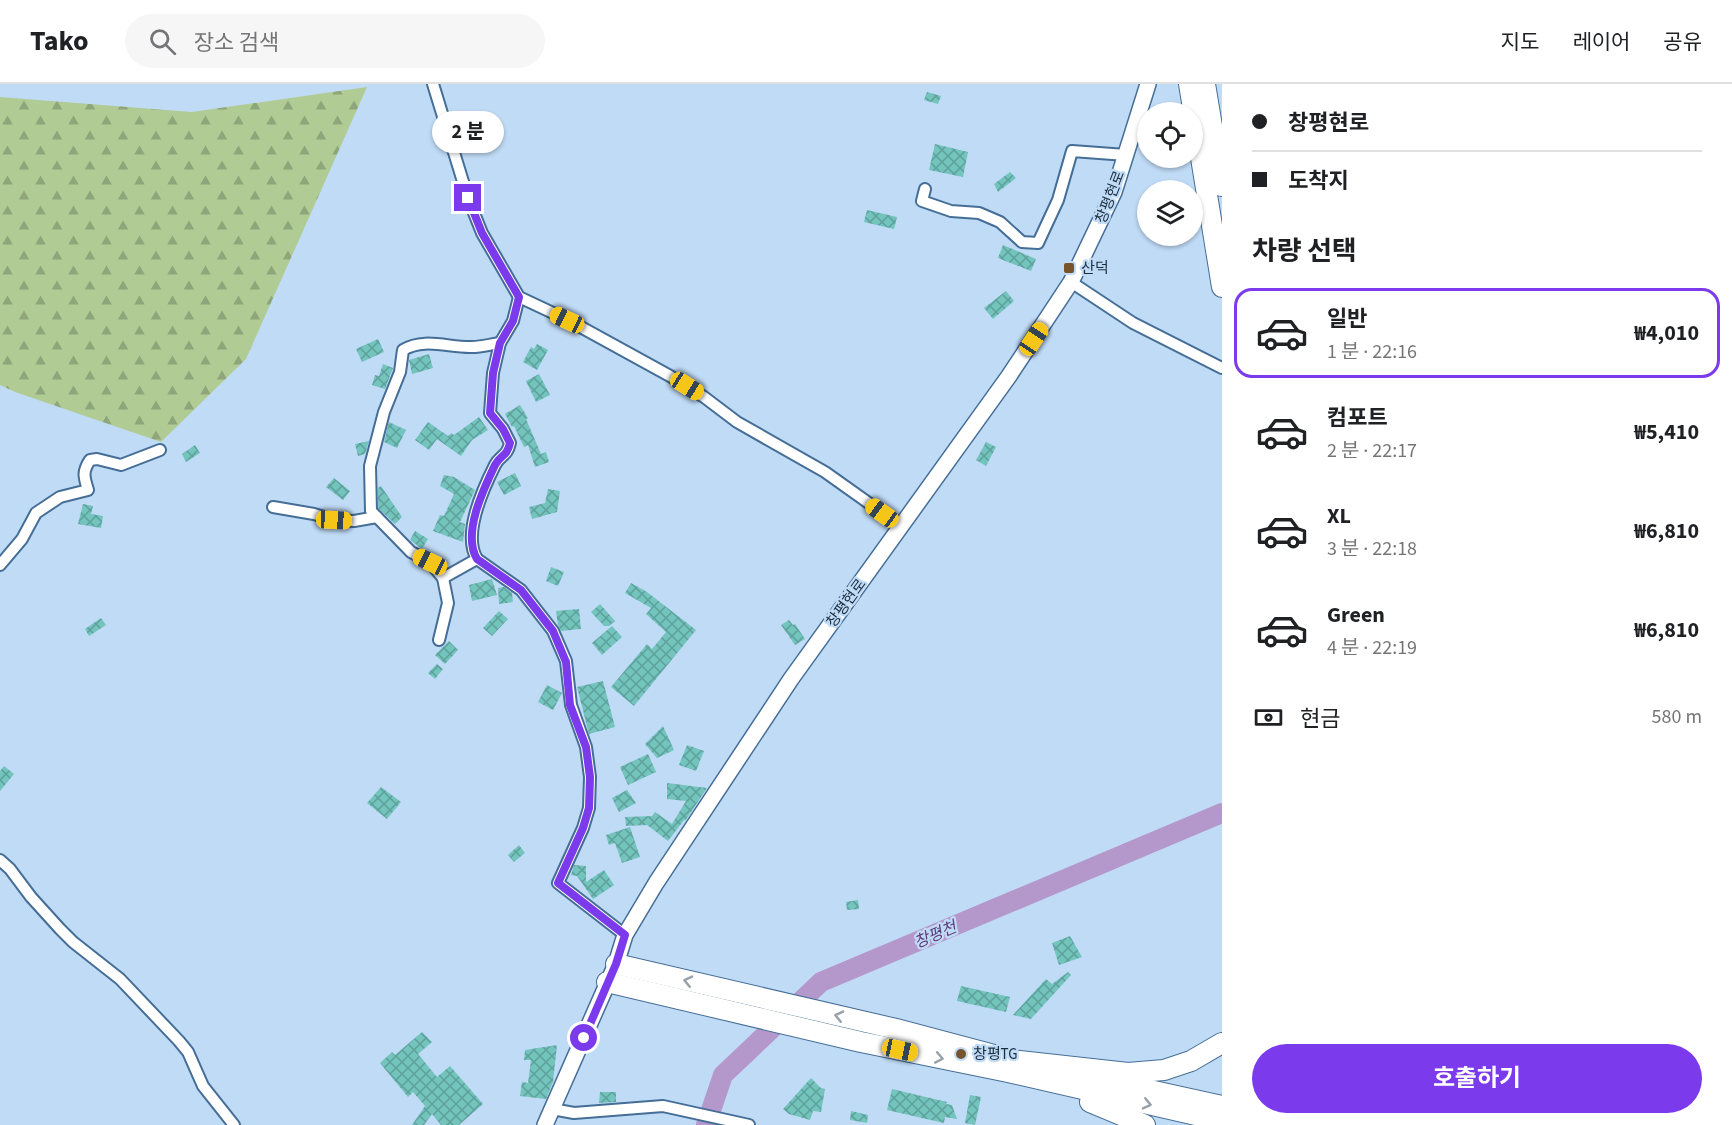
<!DOCTYPE html>
<html lang="ko">
<meta charset="utf-8">
<style>
body{margin:0;font-family:"Source Sans 3","Noto Sans KR",sans-serif;background:#f6f6f6;color:#202124;height:100vh;display:flex;flex-direction:column;font-size:22px;white-space:nowrap}
*{box-sizing:border-box;margin:0}
p{font-size:20px;color:#757577}
.icon{flex:none;width:33px;height:33px;fill:none;stroke:currentColor;stroke-width:2;stroke-linecap:round;stroke-linejoin:round}
.map{position:relative;flex:1;overflow:hidden}
.sheet{display:flex;flex-direction:column;background:#fff;width:510px}
.sheet>*{flex:none}
.guide{display:grid;align-content:center;height:132px;padding:0 30px;background:#fff}
.tools{position:absolute;left:1137px;top:18px;display:grid;gap:12px}
.tools a{display:grid;place-items:center;width:66px;height:66px;border-radius:50%;background:#fff;box-shadow:0 2px 4px #0004;font-size:30px}
.end{position:absolute;width:27px;height:27px;margin:-14px;border:8px solid #7c3aed;background:#fff;box-shadow:0 0 0 3px #fff}
.from{border-radius:50%}
.bubble{position:absolute;height:42px;border-radius:21px;background:#fff;box-shadow:0 2px 4px #0004;font-size:20px;font-weight:700;line-height:42px;text-align:center}
.car{position:absolute;width:18px;height:36px;margin:-18px -9px;border-radius:8px;box-shadow:0 0 4px 2px #0007;background:linear-gradient(#f5c518 24%,#345 0 40%,#f5c518 0 76%,#345 0 86%,#f5c518 0)}
.guide b{display:flex;align-items:center;gap:21px;height:57px;font-size:22px}
.guide b+b{border-top:2px solid #e0e0e0}
.guide i{width:15px;height:15px;background:#202124}
ul{padding:0;list-style:none}
li{display:flex;align-items:center;gap:18px;height:90px;margin:0 12px 9px;padding:0 18px;border:3px solid transparent;border-radius:18px}
li div{flex:1}
li b{display:block;font-size:22px}
li em{font-style:normal;font-weight:700}
li.on{border-color:#7c3aed}
li>.icon{width:54px;height:54px;stroke-width:1.5}
h2{padding:0 30px;font-size:27px;line-height:72px}
.pay{display:flex;align-items:center;gap:15px;height:66px;padding:0 30px;font-size:22px}
.pay p{margin-inline-start:auto}
.cta{display:flex;gap:12px;margin-top:auto;padding:12px 30px}
.cta a{flex:1;height:69px;border-radius:36px;background:#7c3aed;color:#fff;font-size:24px;font-weight:700;line-height:69px;text-align:center}
header{display:flex;align-items:center;gap:36px;box-sizing:border-box;height:84px;padding:0 30px;background:#fff;border-bottom:2px solid #e0e0e0}
header strong{font-size:28px}
nav{display:flex;gap:33px;margin-inline-start:auto;font-size:21px}
.search{width:420px;height:54px;background:#f6f6f6;display:flex;align-items:center;gap:15px;box-sizing:border-box;padding:0 21px;border-radius:33px;color:#757577;font-size:22px}
main{display:flex;flex:1;min-height:0}
.map>svg:first-child{display:block}
.forest{fill:url(#forest-firs)}
.lines{fill:none;stroke-linecap:round;stroke-linejoin:round}
.river{stroke:#b498cc;stroke-width:20}
.building{fill:url(#building-cross-hatch)}
.street-casing{stroke:#456e97;stroke-width:14}
.secondary-casing{stroke:#456e97;stroke-width:18}
.highway-casing{stroke:#456e97;stroke-width:22}
.street{stroke:#fff;stroke-width:10}
.secondary{stroke:#fff;stroke-width:15}
.highway{stroke:#fff;stroke-width:20}
.oneway{stroke:#98a0a8}
.route{stroke:#7c3aed;stroke-width:8}
.poi-dot{fill:#77542c;stroke:#c0dbf6;stroke-width:2}
.labels{text-anchor:middle;stroke-width:4.5;stroke-linejoin:round;paint-order:stroke}
.street-label{font-size:15px;fill:#1b2d3e;stroke:#c0dbf6}
.poi-label{font-size:15px;fill:#1b2d3e;stroke:#c0dbf6;text-anchor:start}
.water-label{font-size:16px;font-style:italic;fill:#603b7c;stroke:#c0dbf6}
</style>
<header>
<strong>Tako</strong>
<div class="search"><svg class="icon" aria-label="search" viewBox="0 0 24 24"><circle cx="10" cy="10" r="6"/><path d="M15 15l6 6"/></svg>장소 검색</div>
<nav><a>지도</a><a>레이어</a><a>공유</a></nav>
</header>
<main>
<div class="map">
<svg width="1222" height="1041" viewBox="0 0 1222 1041">
<defs>
<pattern id="forest-firs" width="22" height="20" patternUnits="userSpaceOnUse" patternTransform="scale(1.5)"><rect width="22" height="20" fill="#b1cb94"/><path d="M5 1l3.5 6h-7zM16 11l3.5 6h-7z" fill="#8fa57a"/></pattern>
<pattern id="building-cross-hatch" width="8" height="8" patternUnits="userSpaceOnUse" patternTransform="scale(1.5)"><rect width="8" height="8" fill="#73c4bd"/><path d="M0 0l8 8M0 8l8-8" fill="none" stroke="#5ea09b"/></pattern>
</defs>
<rect width="100%" height="100%" fill="#c0dbf6"/>
<path class="forest" d="M367,3l-121,272 -85,83 -146,-50 -15,-7v-288l192,15z"/>
<g class="lines">
<path class="river" d="M706,1041l17,-50 98,-93 401,-169"/>
</g>
<g class="building">
<path d="M927,8l14,4 -3,8 -14,-4z"/>
<path d="M935,60l33,8 -5,25 -34,-7z"/>
<path d="M1010,88l6,6 -18,14 -4,-8z"/>
<path d="M867,126l30,7 -3,12 -30,-7z"/>
<path d="M1003,161l33,14 -5,12 -33,-13z"/>
<path d="M1006,207l8,10 -21,18 -9,-11z"/>
<path d="M378,255l6,13 -22,10 -6,-13z"/>
<path d="M537,260l11,6 -11,20 -14,-8 8,-15 3,2z"/>
<path d="M429,270l4,14 -21,6 -3,-14z"/>
<path d="M383,280l10,4 -8,21 -13,-4 3,-10 4,1z"/>
<path d="M539,290l11,21 -14,7 -10,-21z"/>
<path d="M520,321l8,13 -2,1 15,35 5,-2 3,10 -14,5 -7,-22 -4,2 -10,-21 -2,1 -7,-13z"/>
<path d="M479,333l9,13 -16,10 -11,16 -24,-17 -8,11 -14,-10 13,-18 20,14 3,-3 3,2z"/>
<path d="M389,338l17,8 -9,18 -13,-6z"/>
<path d="M369,357l-4,13 -7,2 -3,-12z"/>
<path d="M986,358l10,5 -10,19 -10,-6z"/>
<path d="M195,361l5,8 -14,9 -4,-8z"/>
<path d="M515,389l6,13 -17,9 -7,-13z"/>
<path d="M444,391l10,2 21,13 -15,32 5,2 -2,18 -30,-11 7,-16 4,1 10,-22 -14,-8z"/>
<path d="M334,394l16,13 -7,9 -17,-13z"/>
<path d="M381,402l21,31 -7,7 -17,-16v-20z"/>
<path d="M548,405l12,2 -3,21 -25,7 -3,-12 16,-4z"/>
<path d="M83,420l10,2 -2,8 12,2 -2,12 -23,-4z"/>
<path d="M415,447l13,8 -6,10 -12,-9z"/>
<path d="M551,483l13,5 -6,14 -12,-5z"/>
<path d="M492,495l5,16 -25,6 -3,-16z"/>
<path d="M631,499l16,9 49,38 -62,76 -23,-19 36,-43 5,5 14,-17 -20,-18 5,-6 -26,-15z"/>
<path d="M504,503l8,6 1,9 -14,2 -1,-16z"/>
<path d="M600,520l15,17 -6,5h-5l-13,-14z"/>
<path d="M579,525l2,20 -20,2 -3,-6 -2,-14z"/>
<path d="M499,527l9,8 -16,17 -9,-8z"/>
<path d="M101,534l5,7 -17,11 -4,-7z"/>
<path d="M789,536l4,5 2,-1 10,15 -10,6 -14,-20z"/>
<path d="M612,542l10,11 -20,18 -10,-12z"/>
<path d="M449,557l9,9 -13,14 -10,-9z"/>
<path d="M437,580l6,5 -8,10 -7,-6z"/>
<path d="M603,597l12,46 -26,7 -12,-47z"/>
<path d="M547,601l15,8 -9,17 -15,-8z"/>
<path d="M663,642l11,24 -17,8 -12,-14z"/>
<path d="M687,661l17,6 -8,20 -17,-6z"/>
<path d="M648,670l8,18 -28,13 -8,-18z"/>
<path d="M4,682l10,8 -14,17v-20z"/>
<path d="M667,699l40,5 -22,33 -1,-1 -16,21 -21,-16 -21,1 -1,-9 27,-1 3,-4 17,12 14,-23 -19,-2z"/>
<path d="M381,703l20,15 -14,17 -20,-16z"/>
<path d="M627,706l9,13 -17,9 -7,-14z"/>
<path d="M630,743l10,30 -18,6 -7,-20 -6,2 -3,-10z"/>
<path d="M519,761l6,8 -11,9 -6,-7z"/>
<path d="M574,781l12,1v16l18,-12 10,15 -21,14 -16,-23 -6,-1z"/>
<path d="M858,816l1,9 -12,1 -1,-8z"/>
<path d="M1070,852l12,21 -23,8 -7,-22z"/>
<path d="M1068,888l3,3 -40,44 -18,-4 33,-36 6,5z"/>
<path d="M961,902l49,11 -4,15 -49,-11z"/>
<path d="M422,948l10,10 -14,12 19,23 13,-11 33,38 -24,21h-18l-9,-11 -8,11h-12l13,-19 -12,-14 -5,5 -28,-34 12,-11 3,3z"/>
<path d="M557,961l-4,37 -7,17 -26,-3 2,-14 6,1 3,-23h-7l1,-10z"/>
<path d="M811,994l10,10 4,1 -4,23 -8,-1 -3,9 -21,-6 -6,-5z"/>
<path d="M892,1005l55,13 -1,2 6,1 5,14 -12,-2 -1,6 -57,-13z"/>
<path d="M600,1008h16v10l-17,1z"/>
<path d="M970,1011l11,2 -6,28 -10,-2z"/>
<path d="M851,1027l17,4 -1,8 -17,-3z"/>
</g>
<g class="lines">
<g class="street-casing">
<g id="street">
<path d="M433,0l35,114 14,35 37,64 49,23 102,56 34,21 33,25 88,50 76,54"/>
<path d="M925,105l-3,12 29,10 28,2 21,9 22,20 16,1 20,-43 14,-49 54,4"/>
<path d="M1071,198l62,41 89,45"/>
<path d="M519,213l-6,24 -13,22 -7,30 -3,40 13,16 7,14c-3,14 -10,12 -15,22 -12,24 -33,69 -18,94l44,31 32,41 13,30 5,44 15,42 4,30 -1,31 -6,20 -25,55 67,52"/>
<path d="M273,423l41,7 20,6 20,1 23,-4"/>
<path d="M0,481l22,-26 14,-26 24,-16 28,-7c-4,-13 -6,-18 2,-30l7,-1 24,6 39,-15"/>
<path d="M443,494l34,-19"/>
<path d="M439,556l9,-37 -5,-25 -13,-16 -19,-10 -40,-41 -1,-45 14,-54 16,-40 3,-22c21,-13 47,-2 69,-3 10,0 19,-3 28,-4"/>
<path d="M0,776l10,9 21,28 29,32 13,13 47,37 59,62 9,11 15,34 31,39"/>
<path d="M552,1025l22,4 89,-7 86,19"/>
</g>
</g>
<g class="secondary-casing">
<path id="secondary" d="M545,1041l71,-161 9,-29 31,-52 135,-204 218,-303 62,-94 43,-90 34,-108"/>
</g>
<g class="highway-casing">
<g id="highway">
<path d="M1189,0l33,203"/>
<path d="M1205,0l17,102"/>
<path d="M616,880l280,65 124,33"/>
<path d="M607,898l254,60 147,30 214,49"/>
<path d="M1012,976l116,13 36,-3 27,-9 31,-18"/>
<path d="M1072,989l150,33"/>
<path d="M1090,1018l55,23"/>
</g>
</g>
<use href="#street" class="street"/>
<use href="#secondary" class="secondary"/>
<use href="#highway" class="highway"/>
</g>
<defs><path id="oneway-chevron" d="M-2-3.5L2.5 0L-2 3.5" fill="none" stroke-width="1.6" stroke-linecap="round" stroke-linejoin="round" transform="scale(1.5)"/></defs>
<g class="oneway">
<use href="#oneway-chevron" transform="translate(688 897) rotate(-167)"/>
<use href="#oneway-chevron" transform="translate(839 932) rotate(-167)"/>
<use href="#oneway-chevron" transform="translate(939 974) rotate(11)"/>
<use href="#oneway-chevron" transform="translate(1147 1020) rotate(13)"/>
</g>
<g class="lines">
<path class="route" d="M468,114l14,35 37,64 -6,24 -13,22 -7,30 -3,40 13,16 7,14c-3,14 -10,12 -15,22 -12,25 -33,69 -18,94l44,31 32,41 13,31 4,43 16,42 4,30 -1,31 -6,20 -25,55 67,52 -9,29 -32,74"/>
</g>
<g class="poi-dot">
<rect x="1063" y="178" width="12" height="12" rx="3"/>
<circle cx="961" cy="970" r="6"/>
</g>
<g class="labels">
<g class="street-label">
<text transform="translate(1110 113) rotate(-69)" y="5">창평현로</text>
<text transform="translate(846 519) rotate(-54)" y="5">창평현로</text>
</g>
<g class="poi-label">
<text x="1081" y="189">산덕</text>
<text x="973" y="975">창평TG</text>
</g>
<g class="water-label">
<text transform="translate(935 850) rotate(-23)" y="6">창평천</text>
</g>
</g>
</svg>
<div class="tools">
<a><svg class="icon" aria-label="locate" viewBox="0 0 24 24"><circle cx="12" cy="12" r="6"/><path d="M12 2v4M12 18v4M2 12h4M18 12h4"/></svg></a>
<a><svg class="icon" aria-label="layers" viewBox="0 0 24 24"><path d="M12 4l9 5-9 5-9-5zM3 14l9 5 9-5"/></svg></a>
</div>
<i class="end from" style="left:584px;top:954px"></i>
<i class="end" style="left:468px;top:114px"></i>
<div class="bubble" style="left:432px;top:27px;width:72px">2 분</div>
<i class="car" style="left:567px;top:236px;rotate:295deg"></i>
<i class="car" style="left:1034px;top:255px;rotate:34deg"></i>
<i class="car" style="left:687px;top:302px;rotate:122deg"></i>
<i class="car" style="left:882px;top:429px;rotate:306deg"></i>
<i class="car" style="left:334px;top:436px;rotate:93deg"></i>
<i class="car" style="left:430px;top:478px;rotate:296deg"></i>
<i class="car" style="left:900px;top:966px;rotate:102deg"></i>
</div>
<section class="sheet">
<div class="guide">
<b><i class="from"></i>창평현로</b>
<b><i></i>도착지</b>
</div>
<h2>차량 선택</h2>
<ul>
<li class="on"><svg class="icon" aria-label="car" viewBox="0 0 24 24"><path d="M5 17H2v-5l4-1 3-4h7l3 4 3 1v5h-3M9 17h6M6 11h13"/><circle cx="7" cy="17" r="2"/><circle cx="17" cy="17" r="2"/></svg><div><b>일반</b><p>1 분 · 22:16</p></div><em>₩4,010</em></li>
<li><svg class="icon" aria-label="car" viewBox="0 0 24 24"><path d="M5 17H2v-5l4-1 3-4h7l3 4 3 1v5h-3M9 17h6M6 11h13"/><circle cx="7" cy="17" r="2"/><circle cx="17" cy="17" r="2"/></svg><div><b>컴포트</b><p>2 분 · 22:17</p></div><em>₩5,410</em></li>
<li><svg class="icon" aria-label="car" viewBox="0 0 24 24"><path d="M5 17H2v-5l4-1 3-4h7l3 4 3 1v5h-3M9 17h6M6 11h13"/><circle cx="7" cy="17" r="2"/><circle cx="17" cy="17" r="2"/></svg><div><b>XL</b><p>3 분 · 22:18</p></div><em>₩6,810</em></li>
<li><svg class="icon" aria-label="car" viewBox="0 0 24 24"><path d="M5 17H2v-5l4-1 3-4h7l3 4 3 1v5h-3M9 17h6M6 11h13"/><circle cx="7" cy="17" r="2"/><circle cx="17" cy="17" r="2"/></svg><div><b>Green</b><p>4 분 · 22:19</p></div><em>₩6,810</em></li>
</ul>
<div class="pay"><svg class="icon" aria-label="cash" viewBox="0 0 24 24"><path d="M3 7h18v10H3z"/><circle cx="12" cy="12" r="2"/></svg>현금<p>580 m</p></div>
<div class="cta"><a>호출하기</a></div>
</section>
</main>
